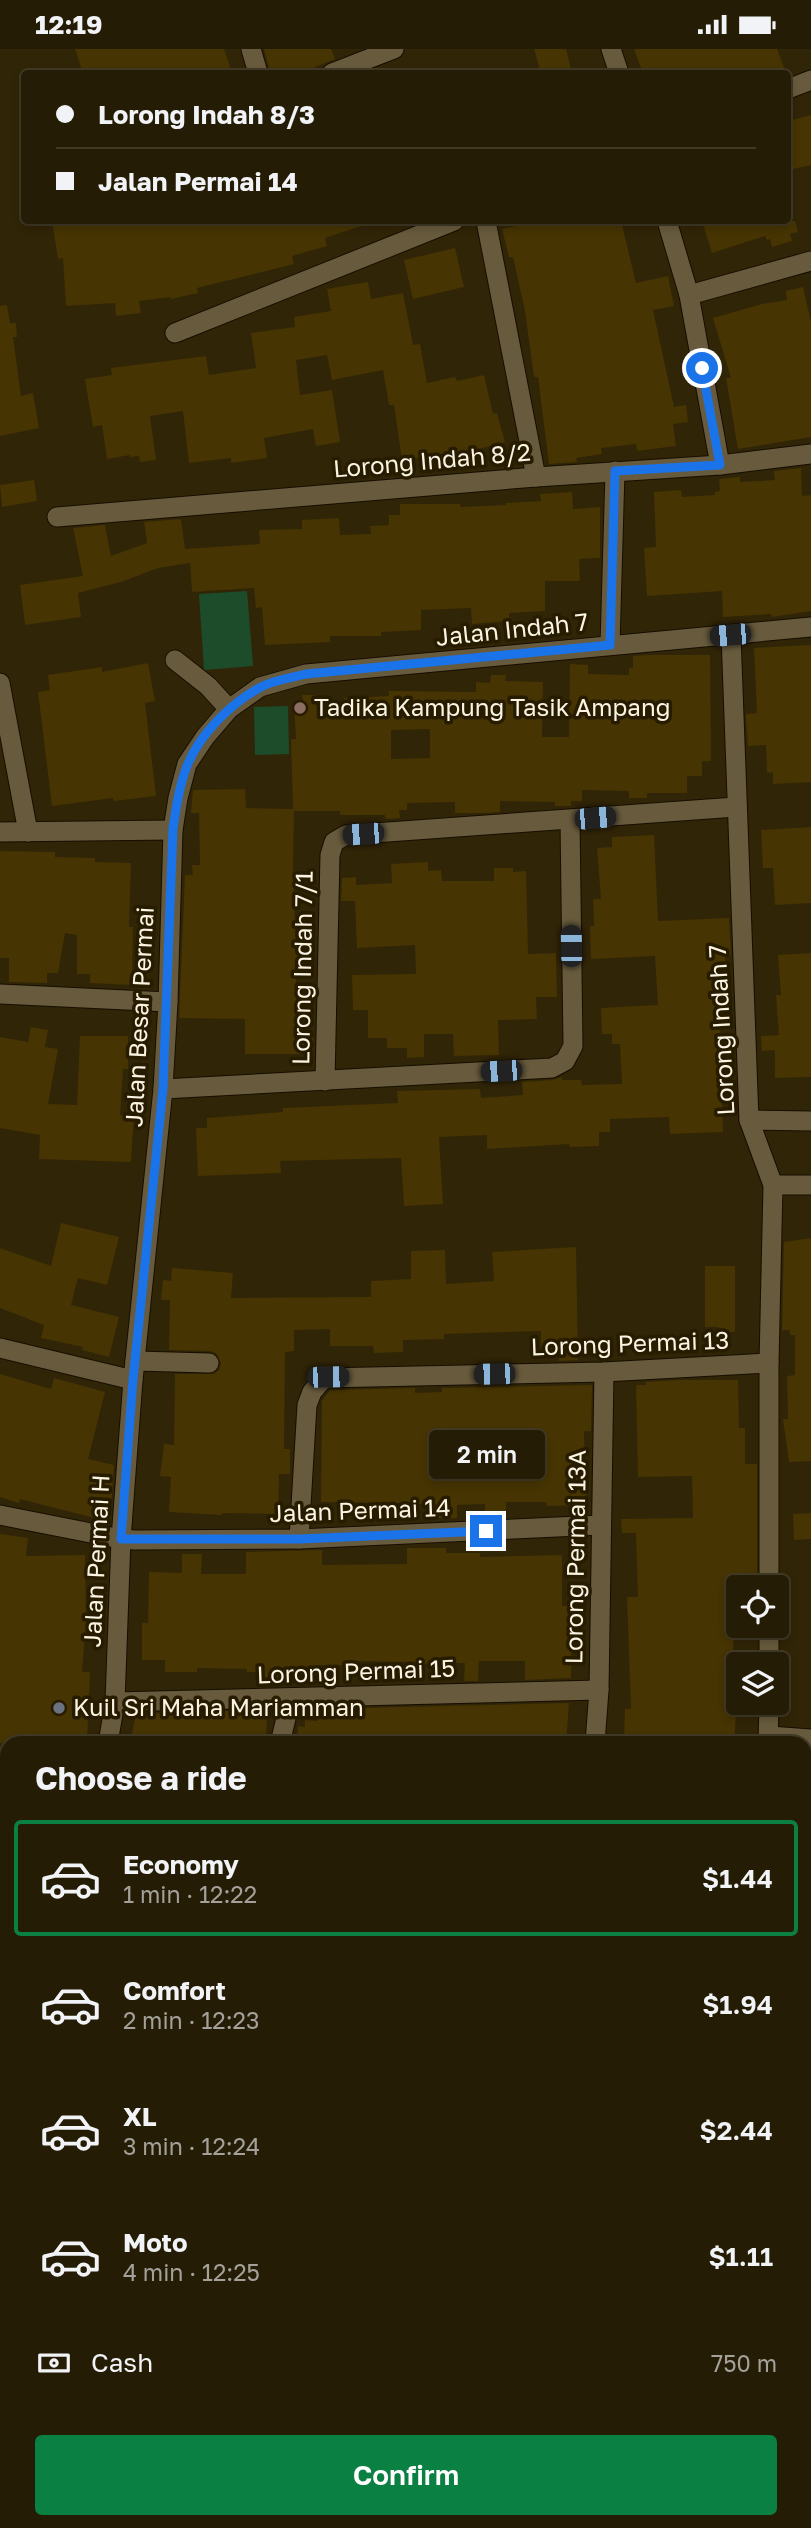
<!DOCTYPE html>
<meta charset="utf-8">
<style>
body{margin:0;font-family:"Golos Text",sans-serif;background:#312913;color:#f1f3f6;height:100vh;display:flex;flex-direction:column;font-size:26px;white-space:nowrap}
*{box-sizing:border-box;margin:0}
p{font-size:23px;color:#a3a19a}
.icon{flex:none;width:38px;height:38px;fill:none;stroke:currentColor;stroke-width:2;stroke-linecap:round;stroke-linejoin:round}
.map{position:relative;flex:1;overflow:hidden}
.sheet{position:absolute;left:0px;top:1687px;width:812px;height:793px;display:flex;flex-direction:column;background:#251c05;border-radius:21px 21px 0 0;box-shadow:0 4px 10px #0003,0 0 0 2px #423a27}
.sheet>*{flex:none}
.hud{position:absolute;left:21px;top:21px;width:770px;height:154px;border-radius:7px;box-shadow:0 4px 10px #0003,0 0 0 2px #423a27;display:grid;align-content:center;height:154px;padding:0 35px;background:#251c05}
.controls{position:absolute;left:726px;top:1526px;display:grid;gap:14px}
.controls a{display:grid;place-items:center;width:63px;height:63px;border-radius:7px;background:#251c05;box-shadow:0 4px 10px #0003,0 0 0 2px #423a27;font-size:35px}
.end{position:absolute;width:32px;height:32px;margin:-16px;border:9px solid #1a73e8;background:#fff;box-shadow:0 0 0 4px #fff}
.from{border-radius:50%}
.bubble{position:absolute;height:49px;border-radius:7px;background:#251c05;box-shadow:0 4px 10px #0003,0 0 0 2px #423a27;font-size:23px;font-weight:600;line-height:49px;text-align:center}
.car{position:absolute;width:21px;height:42px;margin:-21px -10px;border-radius:9px;box-shadow:0 0 5px 2px #0007;background:linear-gradient(#222 24%,#8ab4d8 0 40%,#222 0 76%,#8ab4d8 0 86%,#222 0)}
.hud b{display:flex;align-items:center;gap:24px;height:66px;font-size:26px}
.hud b+b{border-top:2px solid #423a27}
.hud i{width:18px;height:18px;background:#f1f3f6}
ul{padding:0;list-style:none}
li{display:flex;align-items:center;gap:21px;height:116px;margin:0 14px 10px;padding:0 21px;border:4px solid transparent;border-radius:7px}
li div{flex:1}
li b{display:block;font-size:26px}
li em{font-style:normal;font-weight:600}
li.on{border-color:#0b8043}
li>.icon{width:63px;height:63px;stroke-width:1.5}
h2{padding:0 35px;font-size:32px;line-height:84px}
.pay{display:flex;align-items:center;gap:18px;height:77px;padding:0 35px;font-size:26px}
.pay p{margin-inline-start:auto}
.cta{display:flex;gap:14px;margin-top:auto;padding:14px 35px}
.cta a{flex:1;height:80px;border-radius:7px;background:#0b8043;color:#fff;font-size:28px;font-weight:600;line-height:80px;text-align:center}
.status{display:flex;justify-content:space-between;align-items:center;height:49px;padding:0 35px;background:#251c05;direction:ltr}
.status svg{height:19px;fill:currentColor}
.map>svg:first-child{display:block}
.built{fill:#392b03}
.green{fill:#1d4c2b}
.building{fill:#463402;fill-rule:evenodd}
.lines{fill:none;stroke-linecap:round;stroke-linejoin:round}
.minor-casing{stroke:#170e00;stroke-width:21}
.minor{stroke:#685b3d;stroke-width:19}
.route{stroke:#1a73e8;stroke-width:9}
.education-dot{fill:#8d6e63;stroke:#271c00;stroke-width:2.5}
.worship-dot{fill:#6b7280;stroke:#271c00;stroke-width:2.5}
.labels{text-anchor:middle;stroke-width:7;stroke-linejoin:round;paint-order:stroke}
.street-label{font-size:24px;fill:#fbf4e3;stroke:#271c00}
.poi-label{font-size:24px;fill:#fbf4e3;stroke:#271c00;text-anchor:start}
</style>
<div class="status"><b>12:19</b><svg viewBox="0 0 49 12"><path d="M0 12V9h3v3zM5 12V6h3v6zM10 12V3h3v9zM15 12V0h3v12zM26 1h20v11H26zM47 4h2v5h-2z"/></svg></div>
<div class="map">
<svg width="811" height="2479" viewBox="0 0 811 2479">
<rect width="100%" height="100%" fill="#312507"/>
<rect class="built" x="0" y="1857" width="7" height="169"/>
<g class="green">
<path d="M247,542l6,75 -49,4 -5,-76z"/>
<path d="M288,657l1,48 -34,1 -1,-48z"/>
</g>
<g class="building">
<path d="M75,0h149l8,24h-149z"/>
<path d="M264,0h67l4,10 -34,14h-21l-2,-4 -8,3z"/>
<path d="M534,0h32l6,24h-31z"/>
<path d="M634,0h143l9,24h-143z"/>
<path d="M811,66v50l-23,5v-49z"/>
<path d="M52,172h317l1,2 -45,15 2,8 -35,10 2,8 -97,24 1,5 -27,6v-2l-32,4 2,12 -25,3 -1,-13 -49,3 -3,-48 -5,1z"/>
<path d="M537,172h84l15,62 32,-7 6,30 -21,4 20,92 1,5 12,-2 2,17 -15,2 3,22 -39,5 -1,-7 -35,4 1,6 -26,4 1,4 -28,2 -11,-87h-4l-9,-66 -12,-54h-4l-7,-28z"/>
<path d="M702,172h93l3,11 -8,2 2,7 -20,6 -2,-8 -3,1 -2,-4 -53,17z"/>
<path d="M455,199l9,39 -51,12 -9,-39z"/>
<path d="M368,233l3,17 32,-6 10,52 7,-1 7,39 28,-6 2,4 27,-6 9,39 4,-1 8,29 -59,16 -2,-4 -42,6 -8,-55h-5l-6,-35 -51,10 -5,-25 -31,5 4,35 32,-5 8,52 -24,4 -3,-17 -49,9 3,20 -36,5v-5l-42,5 -6,-52 -33,5 6,44 -16,2 -1,-6 -9,1v-2l-23,4 -5,-34 -9,2 -8,-48 27,-4 -1,-7 95,-12 3,19 47,-7 -5,-35 44,-6 -1,-10 37,-6 -4,-22z"/>
<path d="M803,238l8,35v115l-73,12 -12,-71h5l-18,-60 49,-14 25,-4 -1,-9z"/>
<path d="M7,256l3,18h6l1,14h-4l8,59 12,-3 6,35 -39,8v-130z"/>
<path d="M801,419l1,28 9,-1v116l-39,6 -1,-3 -48,3 -1,-26 -75,5 -3,-48 12,-1 -2,-55 27,-2 1,7 33,-2v-3l5,-1 -1,-12 21,-2v5l35,-2 -1,-9z"/>
<path d="M34,431l3,21 -35,6 -2,-22z"/>
<path d="M572,443l1,17 27,-2v51l-21,1 1,22h-35v30l-36,2v8l-37,3 -1,-16 -50,2v20l-40,2v4h-51v6l-65,3 -3,-38 -6,1 -2,-20 -62,4 -2,-29 -32,5 -37,14 -43,11 3,24 -56,8 -5,-40 63,-9 -10,-48 32,-3 6,31 36,-13 -3,-21 37,-3 4,30 75,-5 -1,-14 43,-1v-9l37,-2 1,17 31,-1 -1,-8 19,-1v-10h11v-11h60l1,3 45,-2v-2l35,-2 -1,-7z"/>
<path d="M811,596v137l-38,2v-12l-6,1 -1,-28 -18,1 -2,-32 11,-1 -3,-65z"/>
<path d="M645,606h65l1,106h-9v15h-15v17h-40v5h-18v-7l-47,-1v11h-11v5h-16v-4l-55,-1v11l-15,1h-30v-11l-48,1v7h-8l1,8 -14,1 -1,-4h-45v-4h-46l-1,54 3,90h10v19h-10v49h5v14h12v17h-68v-35l-66,-1 6,-143h8l-1,-10h8l-1,-52h-8l2,-23 52,-1 1,19 47,1 -2,-70h5l-2,-36h9l-1,-8h14l1,14 28,-1 -1,-10 45,-2v-5l87,1v-10l14,1 1,-8h15l-1,6 38,1 -1,55h27l1,-73 18,1v9l41,1v-7h4v-12zM430,680v29l-39,1v-29z"/>
<path d="M148,614l7,38 -10,2 11,93 -42,5 -1,-3 -61,8 -14,-114 12,-2 -2,-15 54,-8v5z"/>
<path d="M811,778v76l-36,2 -2,-37h-10l-2,-38z"/>
<path d="M654,786l4,86 71,-3 2,37h-6l2,33 -8,1 4,143 -53,2 -1,-17 -59,2v13h-11v14l-29,1 -1,-3 -82,5v-14l-48,2 4,67 -39,2 -3,-48 -121,3 1,12 -83,3 -2,-48h11v-10l76,-6v-4l115,-5 -1,-12 83,-2 1,9 42,-3 -1,-13 31,-2 9,-3v3h19l1,5 40,-1 -2,-40h-8v-10h-10l-1,-26 57,-3 -3,-49 -64,3 -1,-33h4l-1,-27h8l-4,-51 15,-1v-10z"/>
<path d="M0,802l55,1v5l40,1v4l36,1 -2,64h4l-1,58 -42,-2v-9h-13v-39l-12,-2 -7,40h-11v10l-38,-1v-24h-9z"/>
<path d="M428,813v9l13,-1 1,11h52v-13h19v4l13,-1 2,83 28,-1 1,44h-21l1,22 -39,1 1,35 -45,1 -1,-22h-29v23l-17,1v-10h-20v-10h-19v-28h-15l-1,-35 64,-1 -1,-29 -58,3 -2,-47h-14l1,-23 14,-1v8l36,-2 -1,-19z"/>
<path d="M811,904v124l-36,1v-28l-13,1 -1,-15 18,-1 -3,-40h5l-3,-40z"/>
<path d="M31,978l17,3 -3,17 13,2 -10,55 29,1 3,-69h48v33h-5l-3,46 14,1 -3,46 -92,-3 1,-24 -40,-7v-91l28,5z"/>
<path d="M61,1174l58,14 -12,48 -29,-7 -7,27 48,12 -10,40 -27,-7 1,-3 -42,-9 3,-13 -44,-17v-60l51,18z"/>
<path d="M811,1189v223l-22,1 -6,-43h5l-1,-43 8,-1v-40h-5v-5h-8l2,-88z"/>
<path d="M576,1198l2,113 -19,1v-16l-18,1v-15l-97,3v5l-41,1v12l-29,1 -1,-7h-43v-17l-36,1v21l-9,1 -1,97h6v25h-11l-1,40 -56,-1v2l-53,-3 2,-35 -11,-1 4,-32 10,1 1,-71h39l5,-4 2,-7 -5,-10 -6,-2 -41,-1 1,-50h-9l2,-20 8,1 1,-13 61,5 -2,25 140,-1v-16l40,-2v-28l34,-1 1,34 48,-3 -2,-29z"/>
<path d="M705,1217h30v66h-16v-5h-14z"/>
<path d="M0,1325l51,15 3,-11 51,14 -17,67 26,6 -4,57 -90,-23 -1,4 -19,-6z"/>
<path d="M682,1331h56l1,48h6v36h12v123h-19v41h-4l-2,42h2l-1,44h3l-2,29 -110,-2 1,-32h6l-4,-112h11l-2,-64h-14l-1,-14 72,-1 -1,-42 -54,1 -2,-92h10v-3z"/>
<path d="M592,1336l-1,46h-7l2,74 -39,1 -1,-4h-40v11l-21,1v-10l-28,1v13h-26l-1,-14 -109,-2 1,-101 8,-11 85,-2v5l27,-1v-4z"/>
<path d="M811,1464v26l-17,1 -1,-26z"/>
<path d="M0,1485l28,4 -2,18 59,-1 1,67 -4,50h8l-3,71h-87z"/>
<path d="M407,1499h39v5h34v4l82,-2v51h10l-1,72 -46,2v-19h-46l-1,20h-14l1,-18 -55,1v-2l-53,-1v4h-38v4l-34,1v14h-25v-12h-13v-3l-50,-1v4h-32v-12h-23v-37h6l1,-51 33,1v-19h20l-1,20h45v-22l76,-2v15l85,-1z"/>
<path d="M569,1654l-3,40h-269l1,-17 7,1v-7l12,1v-12z"/>
<path d="M267,1661l-1,33h-136l6,-29z"/>
</g>
<g class="lines">
<g class="minor-casing">
<g id="minor">
<path d="M251,0l7,24"/>
<path d="M611,0l8,24"/>
<path d="M332,24l62,-24"/>
<path d="M788,40l23,-9"/>
<path d="M486,172l50,256"/>
<path d="M667,172l22,74 31,170"/>
<path d="M689,246l122,-34"/>
<path d="M175,284l279,-112"/>
<path d="M57,468l479,-40 184,-12 91,-11"/>
<path d="M731,586l18,485 24,65 -4,178v224"/>
<path d="M610,596l5,-174"/>
<path d="M175,611l33,26 21,23"/>
<path d="M0,634l28,149"/>
<path d="M0,783l173,-2"/>
<path d="M0,945l168,8"/>
<path d="M325,1032l5,-226 4,-13 12,-7 390,-28"/>
<path d="M163,1040l389,-21 13,-7 8,-15 -3,-226"/>
<path d="M749,1071l62,1"/>
<path d="M773,1136h38"/>
<path d="M0,1299l133,32"/>
<path d="M135,1312l74,2"/>
<path d="M0,1466l121,24 14,1 164,-1 302,-14"/>
<path d="M299,1490l8,-134 5,-13 12,-14 280,-6 165,-9"/>
<path d="M769,1577v38"/>
<path d="M115,1653l484,-12"/>
<path d="M769,1687l42,3"/>
<path d="M108,1694l7,-41 6,-163 12,-159 30,-291 5,-87 5,-172 5,-32 9,-34 18,-27 24,-28 31,-22 46,-13 505,-47"/>
<path d="M280,1694l11,-45"/>
<path d="M595,1694l4,-53 5,-318"/>
<path d="M768,1694l1,-40"/>
<path d="M0,1842l7,1"/>
<path d="M0,1937h7"/>
<path d="M0,2036l7,1"/>
<path d="M0,2210l7,-31"/>
<path d="M805,2384l6,4"/>
<path d="M0,2432l7,4"/>
<path d="M74,2473l11,6"/>
<path d="M115,2479l2,-6"/>
<path d="M271,2479l2,-6"/>
<path d="M592,2479l5,-6"/>
<path d="M808,2479l3,-3"/>
</g>
</g>
<use href="#minor" class="minor"/>
</g>
<g class="lines">
<path class="route" d="M486,1482l-187,8h-178l12,-159 30,-291 10,-260c3,-21 6,-42 14,-63 12,-31 43,-62 72,-78 13,-8 32,-10 47,-14l304,-29 5,-174 105,-6 -18,-97"/>
</g>
<circle class="education-dot" cx="300" cy="659" r="7"/>
<circle class="worship-dot" cx="59" cy="1659" r="7"/>
<g class="labels">
<g class="street-label">
<text transform="translate(432 412) rotate(-5)" y="8">Lorong Indah 8/2</text>
<text transform="translate(512 581) rotate(-6)" y="8">Jalan Indah 7</text>
<text transform="translate(303 919) rotate(-89)" y="8">Lorong Indah 7/1</text>
<text transform="translate(140 968) rotate(-87)" y="8">Jalan Besar Permai</text>
<text transform="translate(722 981) rotate(-93)" y="8">Lorong Indah 7</text>
<text transform="translate(630 1295) rotate(-2)" y="8">Lorong Permai 13</text>
<text transform="translate(360 1462) rotate(-2)" y="8">Jalan Permai 14</text>
<text transform="translate(576 1508) rotate(-89)" y="8">Lorong Permai 13A</text>
<text transform="translate(97 1512) rotate(-87)" y="8">Jalan Permai H</text>
<text transform="translate(356 1623) rotate(-2)" y="8">Lorong Permai 15</text>
</g>
<g class="poi-label">
<text x="314" y="667">Tadika Kampung Tasik Ampang</text>
<text x="73" y="1667">Kuil Sri Maha Mariamman</text>
</g>
</g>
</svg>
<div class="controls">
<a><svg class="icon" aria-label="locate" viewBox="0 0 24 24"><circle cx="12" cy="12" r="6"/><path d="M12 2v4M12 18v4M2 12h4M18 12h4"/></svg></a>
<a><svg class="icon" aria-label="layers" viewBox="0 0 24 24"><path d="M12 4l9 5-9 5-9-5zM3 14l9 5 9-5"/></svg></a>
</div>
<i class="end from" style="left:702px;top:319px"></i>
<i class="end" style="left:486px;top:1482px"></i>
<div class="bubble" style="left:429px;top:1381px;width:116px">2 min</div>
<i class="car" style="left:730px;top:586px;rotate:265deg"></i>
<i class="car" style="left:595px;top:769px;rotate:85deg"></i>
<i class="car" style="left:363px;top:785px;rotate:266deg"></i>
<i class="car" style="left:571px;top:897px;rotate:359deg"></i>
<i class="car" style="left:501px;top:1022px;rotate:267deg"></i>
<i class="car" style="left:494px;top:1325px;rotate:269deg"></i>
<i class="car" style="left:328px;top:1328px;rotate:89deg"></i>
<div class="hud">
<b><i class="from"></i>Lorong Indah 8/3</b>
<b><i></i>Jalan Permai 14</b>
</div>
<section class="sheet">
<h2>Choose a ride</h2>
<ul>
<li class="on"><svg class="icon" aria-label="car" viewBox="0 0 24 24"><path d="M5 17H2v-5l4-1 3-4h7l3 4 3 1v5h-3M9 17h6M6 11h13"/><circle cx="7" cy="17" r="2"/><circle cx="17" cy="17" r="2"/></svg><div><b>Economy</b><p>1 min · 12:22</p></div><em>$1.44</em></li>
<li><svg class="icon" aria-label="car" viewBox="0 0 24 24"><path d="M5 17H2v-5l4-1 3-4h7l3 4 3 1v5h-3M9 17h6M6 11h13"/><circle cx="7" cy="17" r="2"/><circle cx="17" cy="17" r="2"/></svg><div><b>Comfort</b><p>2 min · 12:23</p></div><em>$1.94</em></li>
<li><svg class="icon" aria-label="car" viewBox="0 0 24 24"><path d="M5 17H2v-5l4-1 3-4h7l3 4 3 1v5h-3M9 17h6M6 11h13"/><circle cx="7" cy="17" r="2"/><circle cx="17" cy="17" r="2"/></svg><div><b>XL</b><p>3 min · 12:24</p></div><em>$2.44</em></li>
<li><svg class="icon" aria-label="car" viewBox="0 0 24 24"><path d="M5 17H2v-5l4-1 3-4h7l3 4 3 1v5h-3M9 17h6M6 11h13"/><circle cx="7" cy="17" r="2"/><circle cx="17" cy="17" r="2"/></svg><div><b>Moto</b><p>4 min · 12:25</p></div><em>$1.11</em></li>
</ul>
<div class="pay"><svg class="icon" aria-label="cash" viewBox="0 0 24 24"><path d="M3 7h18v10H3z"/><circle cx="12" cy="12" r="2"/></svg>Cash<p>750 m</p></div>
<div class="cta"><a>Confirm</a></div>
</section>
</div>
